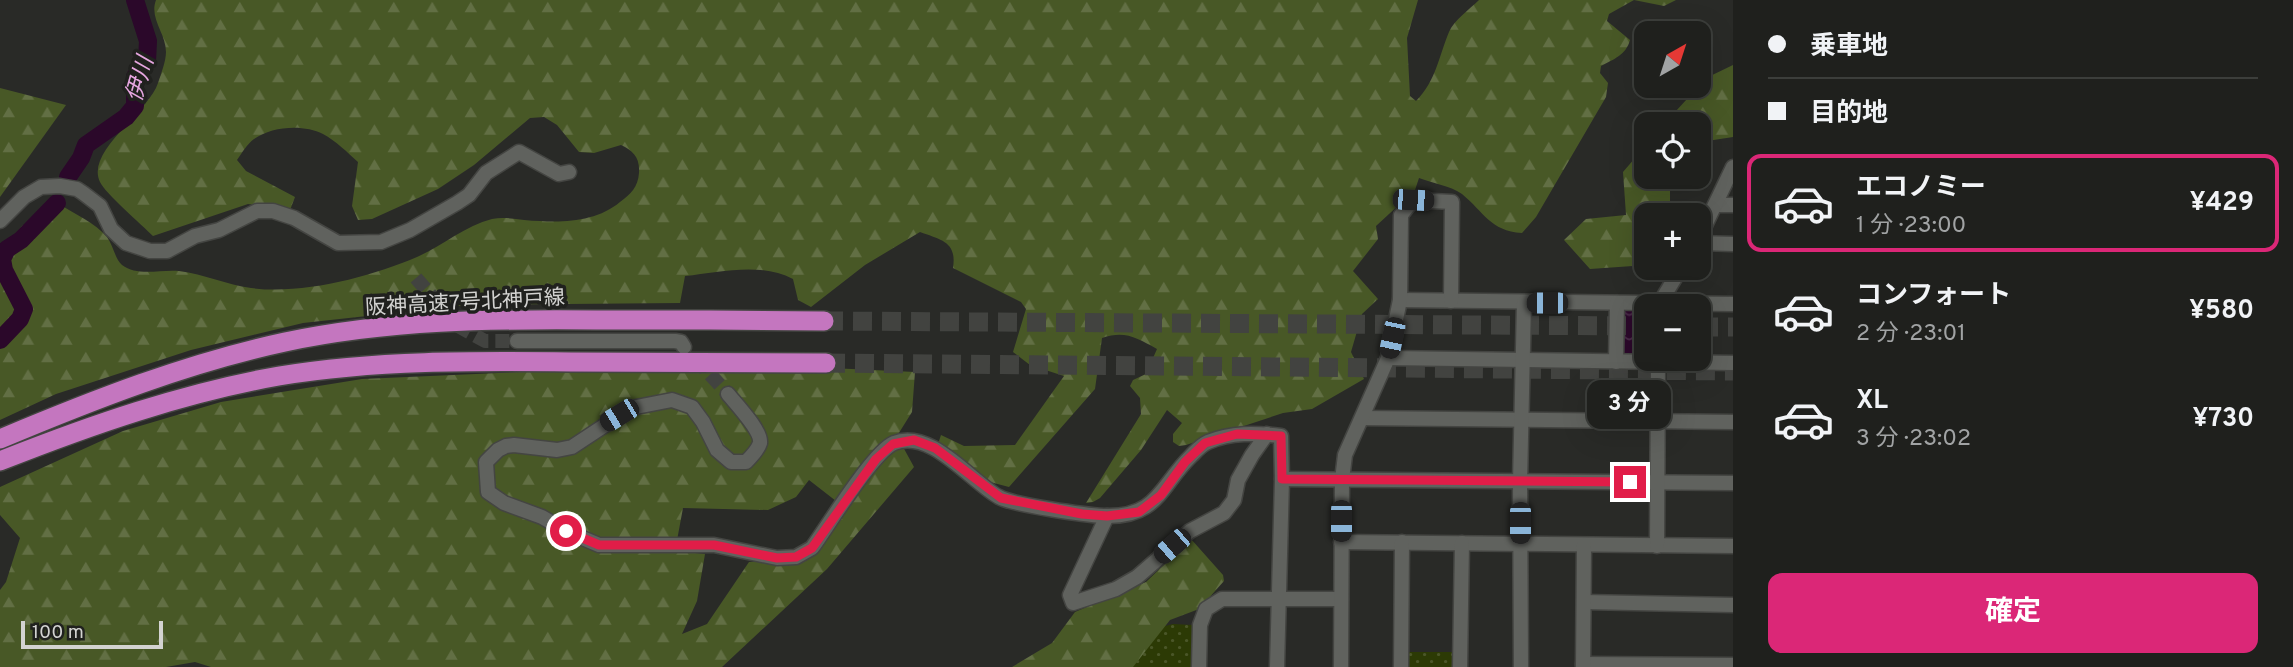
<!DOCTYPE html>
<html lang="ja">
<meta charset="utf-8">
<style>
body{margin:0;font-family:Overpass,"Noto Sans JP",sans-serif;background:#2c2d2a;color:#f1f3f6;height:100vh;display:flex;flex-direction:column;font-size:26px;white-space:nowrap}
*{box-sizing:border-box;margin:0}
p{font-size:23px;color:#a1a3a4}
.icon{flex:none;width:38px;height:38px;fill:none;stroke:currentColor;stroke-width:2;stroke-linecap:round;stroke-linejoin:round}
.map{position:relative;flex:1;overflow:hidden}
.drawer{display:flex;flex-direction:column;background:#1f201d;width:560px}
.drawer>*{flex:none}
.banner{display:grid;align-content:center;height:154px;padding:0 35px;background:#1f201d}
.needle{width:46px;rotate:39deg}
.tools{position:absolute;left:1634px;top:21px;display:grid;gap:14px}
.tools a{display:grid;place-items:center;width:77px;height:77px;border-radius:14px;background:#1f201d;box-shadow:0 7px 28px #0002,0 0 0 2px #3c3e3b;font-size:35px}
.scale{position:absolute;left:21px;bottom:18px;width:142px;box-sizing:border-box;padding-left:7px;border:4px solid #d3d3d1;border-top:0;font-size:19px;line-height:24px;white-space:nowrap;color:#d3d3d1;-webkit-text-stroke:5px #20211e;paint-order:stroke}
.end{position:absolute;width:32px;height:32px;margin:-16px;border:9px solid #e11d48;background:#fff;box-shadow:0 0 0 4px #fff}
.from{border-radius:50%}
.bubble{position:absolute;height:49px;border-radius:14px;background:#1f201d;box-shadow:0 7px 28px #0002,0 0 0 2px #3c3e3b;font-size:23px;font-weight:700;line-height:49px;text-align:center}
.car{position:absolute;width:21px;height:42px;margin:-21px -10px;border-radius:9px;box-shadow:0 0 5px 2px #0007;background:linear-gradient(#222 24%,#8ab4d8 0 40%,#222 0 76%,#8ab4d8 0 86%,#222 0)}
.banner b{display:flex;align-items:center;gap:24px;height:66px;font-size:26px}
.banner b+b{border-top:2px solid #3c3e3b}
.banner i{width:18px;height:18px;background:#f1f3f6}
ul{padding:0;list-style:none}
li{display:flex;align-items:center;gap:21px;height:98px;margin:0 14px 10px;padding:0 21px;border:4px solid transparent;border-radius:14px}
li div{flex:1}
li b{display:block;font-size:26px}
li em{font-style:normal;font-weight:700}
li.current{border-color:#db2777}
li>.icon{width:63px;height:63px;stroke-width:1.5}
.button{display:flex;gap:14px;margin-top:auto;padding:14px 35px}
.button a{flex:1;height:80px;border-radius:14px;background:#db2777;color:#fff;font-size:28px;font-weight:700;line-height:80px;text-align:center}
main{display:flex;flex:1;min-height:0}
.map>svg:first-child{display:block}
.grass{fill:url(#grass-dots)}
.forest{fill:url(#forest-firs);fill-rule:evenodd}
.water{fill:url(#water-ripples)}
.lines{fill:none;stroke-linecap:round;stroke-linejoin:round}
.river{stroke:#2b082a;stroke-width:18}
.minor-tunnel{stroke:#424340;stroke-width:14;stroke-dasharray:14 7;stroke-linecap:butt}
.highway-tunnel{stroke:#424340;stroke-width:19;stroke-dasharray:19 10;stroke-linecap:butt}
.minor-casing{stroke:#444542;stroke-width:17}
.highway-casing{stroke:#444542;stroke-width:22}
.minor{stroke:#60625e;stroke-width:14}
.highway{stroke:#c476bf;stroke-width:19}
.route{stroke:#e11d48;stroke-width:9}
.labels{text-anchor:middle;stroke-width:7;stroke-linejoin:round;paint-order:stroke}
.street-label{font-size:21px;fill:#d3d3d1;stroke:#20211e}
.water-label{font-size:23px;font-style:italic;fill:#e6a6e0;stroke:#20211e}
</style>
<main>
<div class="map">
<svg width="1733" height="667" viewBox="0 0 1733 667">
<defs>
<pattern id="grass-dots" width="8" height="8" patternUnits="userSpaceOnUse" patternTransform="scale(1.75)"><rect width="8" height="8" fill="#2c3a05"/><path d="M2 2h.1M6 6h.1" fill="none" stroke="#4a5628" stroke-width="1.8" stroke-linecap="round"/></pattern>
<pattern id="forest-firs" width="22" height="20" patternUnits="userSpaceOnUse" patternTransform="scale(1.75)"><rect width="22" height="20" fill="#485826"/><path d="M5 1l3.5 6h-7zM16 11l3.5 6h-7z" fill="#626f44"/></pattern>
<pattern id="water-ripples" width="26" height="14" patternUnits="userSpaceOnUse" patternTransform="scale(1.75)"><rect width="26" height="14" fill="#2b082a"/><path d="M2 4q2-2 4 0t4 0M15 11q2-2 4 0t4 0" fill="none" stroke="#492b48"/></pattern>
</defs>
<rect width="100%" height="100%" fill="#292a27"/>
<g class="grass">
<path d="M1173,624l20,1v42h-93l46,-36z"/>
<rect x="1406" y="652" width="50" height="15"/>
</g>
<g class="forest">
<path d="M156,0h1262l-11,38 3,58 6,5c20,-20 23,-45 33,-69 5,-12 21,-23 30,-32h197l-12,6 -30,-6 -25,14 -2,7 23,19c-4,15 -16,19 -29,26l-1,7 8,10 -2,14 -70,120 -14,16c-32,-2 -38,-21 -60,-39 -11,-8 -30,-11 -43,-16l-4,12 -39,36 2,13 -25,32 25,28 -16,15 -11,38 13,27 -52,30 -29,4 -97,32 -7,1 -6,-4v-8l9,-11 -15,-13 -26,40 -41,48 -7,4 -7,1 55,-89 -1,-16 -10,-12 3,-6 13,-6 11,-25c-20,-11 -32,-19 -55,-11l-7,51 -86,98 -19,-5 -52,-38 3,-9 23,11 51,-1 49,-69 -34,-11 -17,-13 13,-43 -5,-7 -68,-34c4,-26 -11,-28 -33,-36l-55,33 -54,42 -13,-7 -5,-21c-32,-17 -73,-7 -108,-3l-5,27 -213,2 -164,18 -112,27 -135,44 -56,26v-166l22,-28 37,-22c16,10 36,19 48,33 6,8 8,22 15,28 15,12 40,4 57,6 25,3 48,14 72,17 51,7 119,-11 166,-31 25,-11 48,-31 75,-38 16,-3 32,2 48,2 27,2 59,-1 80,-19 11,-8 18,-15 19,-29 1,-16 -6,-22 -18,-28l-27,8 -15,-1 -22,-27 -13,-8 -14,1 -56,47 -36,24 -66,30 -14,1 -6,-14 6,-44c-11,-10 -22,-21 -35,-28 -19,-10 -51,-8 -69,5 -7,5 -12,14 -17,21l9,11 49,26 -5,13 -42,-6 -95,32c-11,-11 -48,-43 -53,-54 -15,-31 49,-70 58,-99 3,-9 8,-22 8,-31 0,-19 -17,-33 -10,-52z"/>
<path d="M1733,65v72l-26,4 -8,9v-26h-35l35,-38 3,-6z"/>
<path d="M0,88l66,17 -66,92z"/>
<path d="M1647,144v33h29l-6,6v32h-23v50l-57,4 -26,-29 22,-21 40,-4 -3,-43z"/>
<path d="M830,368l85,4 -3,40 -15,24 17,31 -87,102 -105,98h-511l-16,-5 -29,5h-166v-77l6,-8 14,-44 -20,-23v-28l123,-56 98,-29 141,-23 158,-7zM809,480l27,21 -36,58 -51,3 -42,62 -25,10 15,-33 8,-47 -30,-3 8,-43 85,2 28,-13z"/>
<path d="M1191,539l32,36 1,6 -25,28 -29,11 -37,47h-121l40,-24 23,-31 71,-30z"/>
</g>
<path class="water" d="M1647,307v49l-27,-1v-47z"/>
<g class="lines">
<g class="river">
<path d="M68,177l13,-19 5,-13 40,-28 9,-11v-29l12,-16 1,-20 -13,-41"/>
<path d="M0,340l20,-21 4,-10 -20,-39 -2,-11 5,-10 14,-9 36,-37"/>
</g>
<g class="minor-tunnel">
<path d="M416,278l42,48 27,15h32"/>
<path d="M696,359l32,35"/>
</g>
<g class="highway-tunnel">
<path d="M824,321l823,5"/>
<path d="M1699,327h34"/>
<path d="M826,363l907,8"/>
</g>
<g class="minor-casing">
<g id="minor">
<path d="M1715,205h18"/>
<path d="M0,221l24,-24 17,-10 19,-1 17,3 6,4 17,13 11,23 15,14 24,8h17l28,-15 24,-6 38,-19h16l21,7 44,25 43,-1 29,-12 47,-27 12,-8 17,-22 33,-21 40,22 10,-2"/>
<path d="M1699,238l34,-71"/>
<path d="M1699,243l34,1"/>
<path d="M1400,300l333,4"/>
<path d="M1658,306l23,-38"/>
<path d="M517,341h158l6,1 3,5"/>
<path d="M1388,358l345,5"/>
<path d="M1616,362l1,-59"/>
<path d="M728,394c8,10 34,37 32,49 -2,7 -9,14 -14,19h-15l-14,-12 -14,-28 -11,-15 -20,-7 -41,8 -59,39 -15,3 -43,-5 -8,1 -8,4 -12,12 2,30 16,11 38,14 24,14 33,14h115l63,13 19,-1 16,-9c16,-22 61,-96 82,-105 37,-15 76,38 105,54 14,8 87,18 105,19 54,2 56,-30 87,-60 5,-5 10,-11 17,-14 23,-10 48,-9 73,-6l1,43 -5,188"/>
<path d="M1362,418l371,4"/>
<path d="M1282,479l451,4"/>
<path d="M1107,516l-37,79 3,8 43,-14 21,-12 53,-46 34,-18 10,-13 4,-20 14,-25 15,-21"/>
<path d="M1341,542l392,4"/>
<path d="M1657,546l1,-187"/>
<path d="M1584,602l149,3"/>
<path d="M1583,664l150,1"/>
<path d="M1199,667l1,-42 6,-16 16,-10h119"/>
<path d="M1341,667l1,-187 3,-25 43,-97 12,-58 1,-85 12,-15 39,2 -1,99"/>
<path d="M1401,667l1,-125"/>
<path d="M1460,667l2,-124"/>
<path d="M1521,667l-1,-185 4,-179"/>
<path d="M1583,667l1,-122"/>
</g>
</g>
<g class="highway-casing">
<g id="highway">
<path d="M0,439c93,-39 187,-76 285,-97 103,-22 207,-23 312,-22 76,0 151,0 227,1"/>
<path d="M0,461c91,-36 183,-68 279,-85 97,-16 195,-15 292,-14 85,0 170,1 255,1"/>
</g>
</g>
<use href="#minor" class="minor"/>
<use href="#highway" class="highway"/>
</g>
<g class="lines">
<path class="route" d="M566,531l33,14h115l63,13 19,-1 16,-9 64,-89 17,-15 21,-4 21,8 66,50 81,16 25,2 32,-4 22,-17 24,-33 20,-19 32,-9 44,2 1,43 348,3"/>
</g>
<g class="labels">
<g class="street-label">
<text transform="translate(465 302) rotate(-3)" y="7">阪神高速7号北神戸線</text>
</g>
<g class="water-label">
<text transform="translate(139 79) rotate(-74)" y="8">伊川</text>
</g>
</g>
</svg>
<div class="tools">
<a><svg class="needle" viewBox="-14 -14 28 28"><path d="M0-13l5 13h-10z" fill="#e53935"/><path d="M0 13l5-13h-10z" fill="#a1a3a4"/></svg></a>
<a><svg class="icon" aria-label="locate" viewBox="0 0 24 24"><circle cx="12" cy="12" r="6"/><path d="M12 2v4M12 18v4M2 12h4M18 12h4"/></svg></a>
<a>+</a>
<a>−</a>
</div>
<div class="scale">100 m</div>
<i class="end from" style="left:566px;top:531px"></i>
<i class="end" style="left:1630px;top:482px"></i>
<div class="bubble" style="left:1587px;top:380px;width:84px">3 分</div>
<i class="car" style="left:1413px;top:200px;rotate:93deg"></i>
<i class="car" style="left:1547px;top:303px;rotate:270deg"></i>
<i class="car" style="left:1392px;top:338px;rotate:192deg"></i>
<i class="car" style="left:619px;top:415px;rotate:239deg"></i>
<i class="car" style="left:1341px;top:521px;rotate:180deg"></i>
<i class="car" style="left:1520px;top:523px;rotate:180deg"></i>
<i class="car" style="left:1172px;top:546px;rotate:229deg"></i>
</div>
<section class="drawer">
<div class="banner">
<b><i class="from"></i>乗車地</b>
<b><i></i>目的地</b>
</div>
<ul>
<li class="current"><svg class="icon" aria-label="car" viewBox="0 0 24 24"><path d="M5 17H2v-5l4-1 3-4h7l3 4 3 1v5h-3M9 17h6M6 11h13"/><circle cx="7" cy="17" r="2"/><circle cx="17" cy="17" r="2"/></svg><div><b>エコノミー</b><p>1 分 · 23:00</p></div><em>¥429</em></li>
<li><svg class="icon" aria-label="car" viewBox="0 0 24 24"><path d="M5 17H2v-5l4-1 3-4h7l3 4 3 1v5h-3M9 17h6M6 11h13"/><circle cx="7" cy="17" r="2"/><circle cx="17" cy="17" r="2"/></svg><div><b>コンフォート</b><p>2 分 · 23:01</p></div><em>¥580</em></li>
<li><svg class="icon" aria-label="car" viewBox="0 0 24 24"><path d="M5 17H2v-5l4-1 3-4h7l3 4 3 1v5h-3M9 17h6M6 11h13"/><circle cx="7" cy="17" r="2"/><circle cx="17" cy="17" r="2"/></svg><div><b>XL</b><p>3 分 · 23:02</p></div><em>¥730</em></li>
</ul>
<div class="button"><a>確定</a></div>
</section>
</main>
